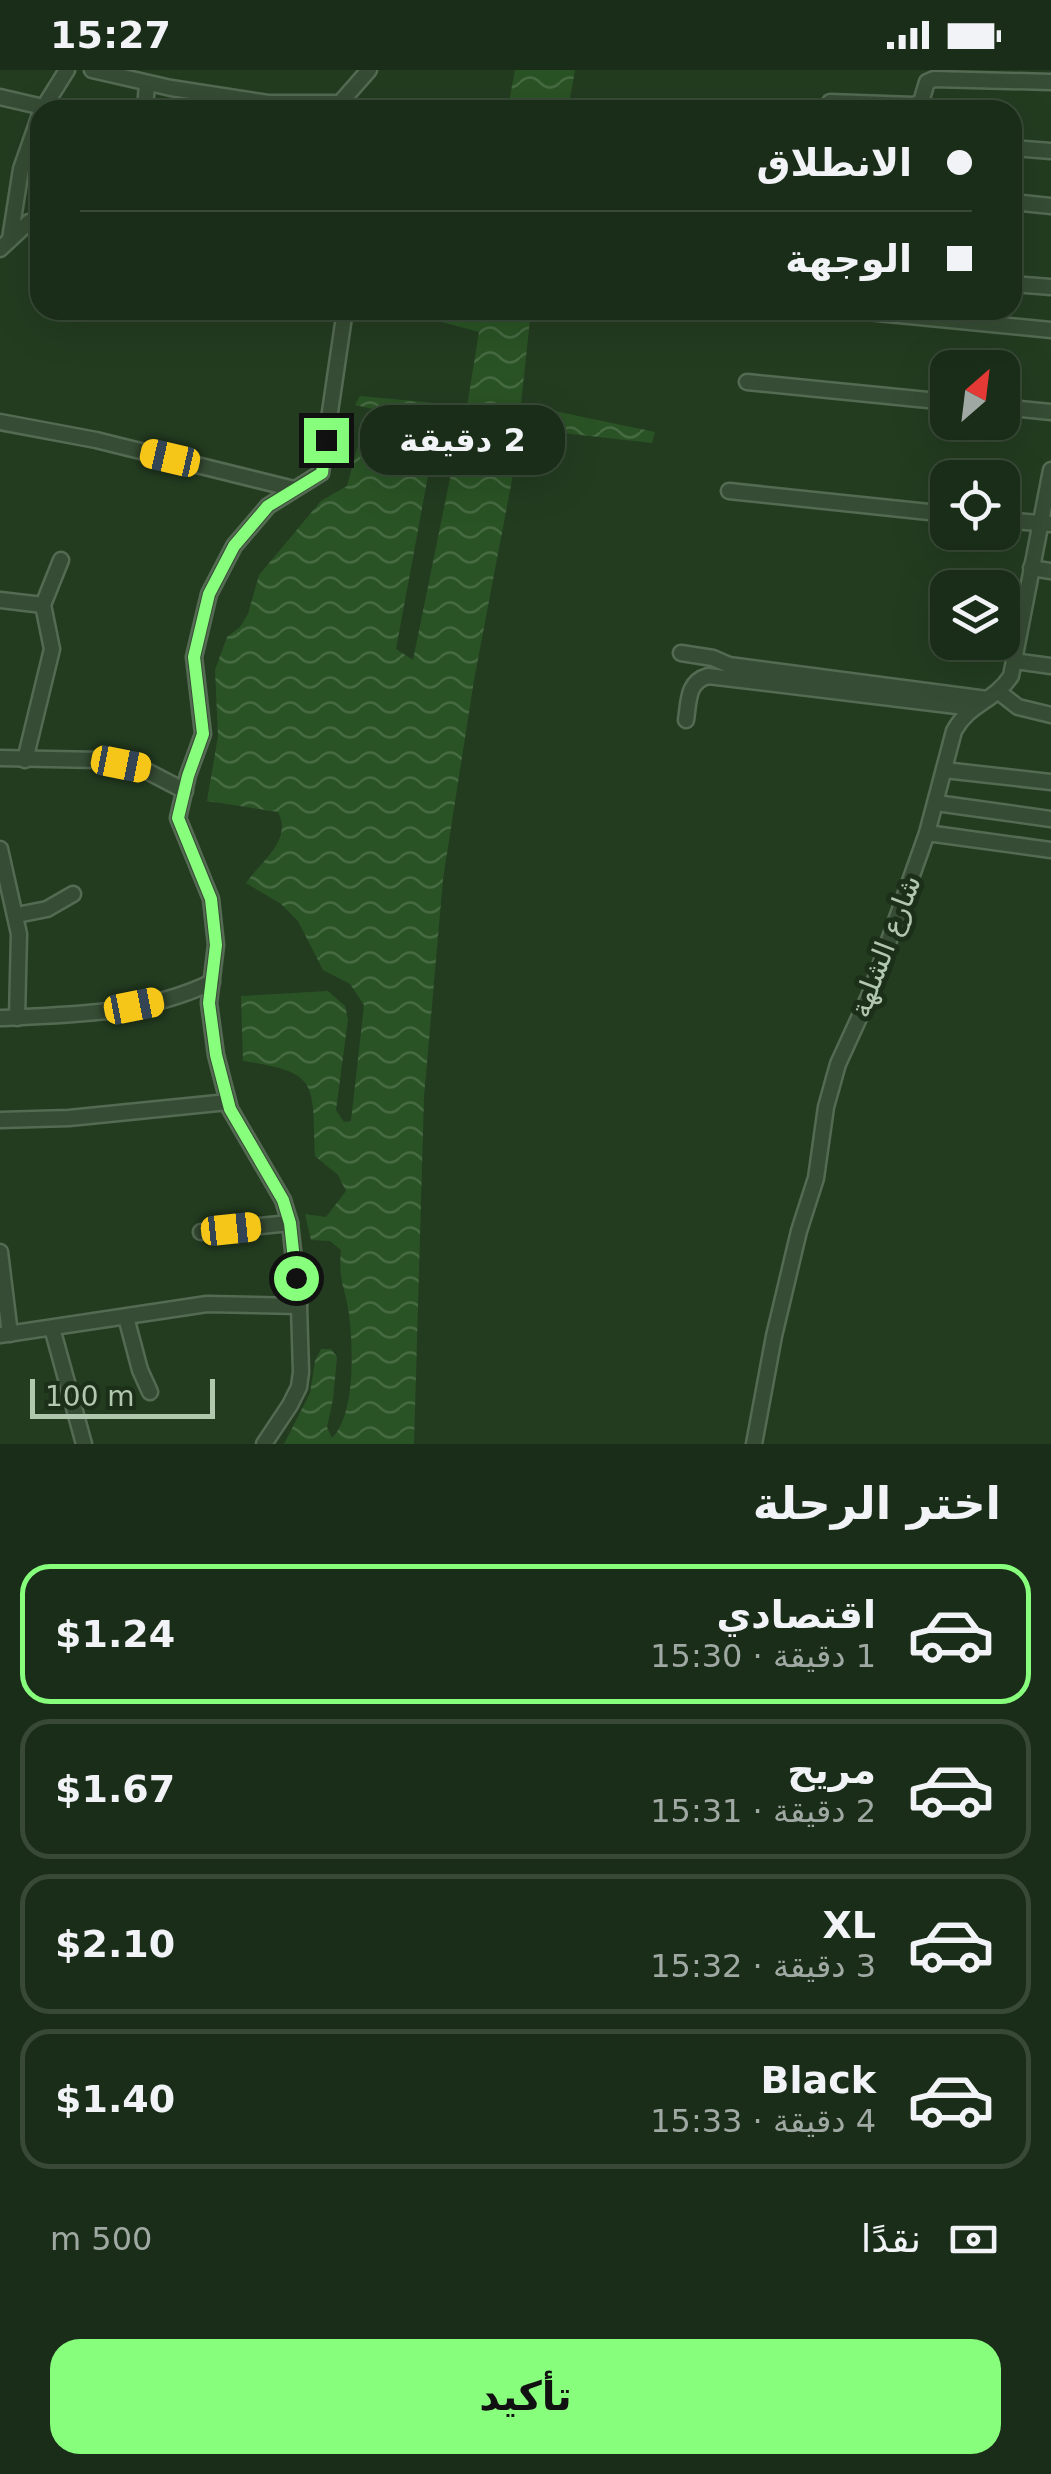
<!DOCTYPE html>
<html lang="ar">
<meta charset="utf-8">
<style>
body{margin:0;font-family:"DejaVu Sans","Noto Sans Arabic",sans-serif;background:#273925;color:#f1f3f6;direction:rtl;height:100vh;display:flex;flex-direction:column;font-size:38px;white-space:nowrap}
*{box-sizing:border-box;margin:0}
p{font-size:32px;color:#9fa8a2}
.icon{flex:none;width:55px;height:55px;fill:none;stroke:currentColor;stroke-width:2;stroke-linecap:round;stroke-linejoin:round}
.map{position:relative;height:1374px;overflow:hidden;direction:ltr}
.panel{display:flex;flex-direction:column;background:#1a2d18;flex:1}
.panel>*{flex:none}
.top-card{position:absolute;left:30px;top:30px;width:992px;height:220px;border-radius:30px;box-shadow:0 10px 40px #0002,0 0 0 2px #384937;direction:rtl;display:grid;align-content:center;height:220px;padding:0 50px;background:#1a2d18}
.needle{width:65px;rotate:28deg}
.tools{position:absolute;left:930px;top:280px;display:grid;gap:20px}
.tools a{display:grid;place-items:center;width:90px;height:90px;border-radius:20px;background:#1a2d18;box-shadow:0 10px 40px #0002,0 0 0 2px #384937;font-size:50px}
.scale{position:absolute;left:30px;bottom:25px;width:185px;box-sizing:border-box;padding-left:10px;border:5px solid #b1c8af;border-top:0;font-size:28px;line-height:35px;white-space:nowrap;color:#b1c8af;-webkit-text-stroke:8px #1c3019;paint-order:stroke}
.end{position:absolute;width:45px;height:45px;margin:-22px;border:12px solid #87ff7d;background:#111;box-shadow:0 0 0 5px #111}
.from{border-radius:50%}
.bubble{position:absolute;height:70px;border-radius:30px;background:#1a2d18;box-shadow:0 10px 40px #0002,0 0 0 2px #384937;font-size:32px;font-weight:700;line-height:70px;text-align:center;direction:rtl}
.car{position:absolute;width:30px;height:60px;margin:-30px -15px;border-radius:12px;box-shadow:0 0 8px 2px #0007;background:linear-gradient(#f5c518 24%,#345 0 40%,#f5c518 0 76%,#345 0 86%,#f5c518 0)}
.top-card b{display:flex;align-items:center;gap:35px;height:95px;font-size:38px}
.top-card b+b{border-top:2px solid #384937}
.top-card i{width:25px;height:25px;background:#f1f3f6}
ul{padding:0;list-style:none}
li{display:flex;align-items:center;gap:30px;height:140px;margin:0 20px 15px;padding:0 30px;border:5px solid #384937;border-radius:30px}
li div{flex:1}
li b{display:block;font-size:38px}
li em{font-style:normal;font-weight:700}
li.active{border-color:#87ff7d}
li>.icon{width:90px;height:90px;stroke-width:1.5}
h2{padding:0 50px;font-size:45px;line-height:120px}
.pay{display:flex;align-items:center;gap:25px;height:110px;padding:0 50px;font-size:38px}
.pay p{margin-inline-start:auto}
.cta{display:flex;gap:20px;margin-top:auto;padding:20px 50px}
.cta a{flex:1;height:115px;border-radius:30px;background:#87ff7d;color:#111;font-size:40px;font-weight:700;line-height:115px;text-align:center}
.status{display:flex;justify-content:space-between;align-items:center;height:70px;padding:0 50px;background:#1a2d18;direction:ltr}
.status svg{height:28px;fill:currentColor}
.map>svg:first-child{display:block}
.water{fill:url(#water-waves)}
.lines{fill:none;stroke-linecap:round;stroke-linejoin:round}
.minor-casing{stroke:#546a52;stroke-width:19}
.minor{stroke:#364c34;stroke-width:14}
.route{stroke:#87ff7d;stroke-width:12}
.labels{text-anchor:middle;stroke-width:10;stroke-linejoin:round;paint-order:stroke}
.street-label{font-size:28px;fill:#b1c8af;stroke:#1c3019}
</style>
<div class="status"><b>15:27</b><svg viewBox="0 0 49 12"><path d="M0 12V9h3v3zM5 12V6h3v6zM10 12V3h3v9zM15 12V0h3v12zM26 1h20v11H26zM47 4h2v5h-2z"/></svg></div>
<div class="map">
<svg width="1051" height="1374" viewBox="0 0 1051 1374">
<defs>
<pattern id="water-waves" width="16" height="10" patternUnits="userSpaceOnUse" patternTransform="scale(2.5)"><rect width="16" height="10" fill="#2a5325"/><path d="M0 5q4-4 8 0t8 0" fill="none" stroke="#466a42"/></pattern>
</defs>
<rect width="100%" height="100%" fill="#233c20"/>
<g class="water">
<path d="M515,0h60l-7,40h-139l79,-3z"/>
<path d="M396,240h135l-10,94 134,28 -3,11 -98,-11 -35,11 -45,237 -31,199 -19,218 -10,347h-130l26,-51 5,-32 6,-12h10l6,8 -4,42 -6,28 5,11c24,-24 21,-92 17,-124 -4,-28 -11,-33 -8,-64l-11,-9 -19,-1 -6,-26 21,3 20,-26 -8,-16 -23,-19c-3,-72 6,-84 -72,-95l-2,-65 87,-5 17,15 3,13 -12,91 8,12 7,-1 13,-116 -14,-21 -27,-14 -25,-49 -17,-17 -35,-21c15,-22 47,-43 32,-71l-71,-11 11,-65 -3,-66 12,-33 13,-10 8,-13 11,-39 62,-74 26,-15 13,-48 51,1 22,10 -37,200 17,11 46,-226 -15,-9 -89,-20 5,-9 107,10 12,-74z"/>
</g>
<g class="lines">
<g class="minor-casing">
<g id="minor">
<path d="M92,0l79,18 97,15h72l29,-33"/>
<path d="M0,27l43,10"/>
<path d="M830,32l84,3 7,-3 6,-20 7,-3 117,3"/>
<path d="M42,40l25,-40"/>
<path d="M145,40l2,-27"/>
<path d="M1012,78l39,3"/>
<path d="M1012,132l39,4"/>
<path d="M10,169l11,-70 19,-54"/>
<path d="M0,179l29,-27 11,-3"/>
<path d="M1012,214l39,3"/>
<path d="M847,240l204,20"/>
<path d="M747,312l201,20"/>
<path d="M1002,337l49,5"/>
<path d="M0,352l96,18 198,49"/>
<path d="M729,421l219,23"/>
<path d="M1002,450l49,4"/>
<path d="M1031,498l20,3"/>
<path d="M0,530l43,5"/>
<path d="M681,583l32,5 16,7 258,34"/>
<path d="M1014,591l37,5"/>
<path d="M1000,623l18,14 33,8"/>
<path d="M686,650c3,-19 1,-38 22,-44l265,32"/>
<path d="M0,688l99,2 44,9 42,22"/>
<path d="M25,690l27,-111 -9,-44 18,-45"/>
<path d="M944,700l107,12"/>
<path d="M936,733l115,16"/>
<path d="M927,763l124,17"/>
<path d="M0,779l19,85 -2,84"/>
<path d="M17,845l30,-6 26,-15"/>
<path d="M0,948c71,-3 147,-4 212,-36"/>
<path d="M0,1050l69,-2 159,-16"/>
<path d="M201,1162l89,-9"/>
<path d="M0,1182l10,82"/>
<path d="M126,1247l14,53 10,22"/>
<path d="M52,1258l32,116"/>
<path d="M0,1265l207,-31 92,2"/>
<path d="M264,1374l26,-39 9,-18 2,-15 -2,-66 -9,-83 -7,-23 -53,-91 -14,-54 -7,-52 7,-58 -5,-46 -33,-81 10,-43 15,-41 -9,-77 15,-63 25,-48 34,-40 53,-33 24,-163"/>
<path d="M754,1374l20,-108 25,-105 17,-53 10,-71 12,-43 32,-70 57,-161 27,-102c15,-28 40,-29 57,-55l40,-206"/>
</g>
</g>
<use href="#minor" class="minor"/>
</g>
<g class="lines">
<path class="route" d="M296,1208l-6,-55 -7,-23 -53,-91 -14,-54 -7,-52 7,-58 -5,-46 -33,-81 10,-42 15,-42 -9,-77 15,-63 25,-48 34,-40 54,-33 4,-33"/>
</g>
<g class="labels">
<g class="street-label">
<text transform="translate(885 876) rotate(-69)" y="10">شارع الشلهة</text>
</g>
</g>
</svg>
<div class="tools">
<a><svg class="needle" viewBox="-14 -14 28 28"><path d="M0-13l5 13h-10z" fill="#e53935"/><path d="M0 13l5-13h-10z" fill="#9fa8a2"/></svg></a>
<a><svg class="icon" aria-label="locate" viewBox="0 0 24 24"><circle cx="12" cy="12" r="6"/><path d="M12 2v4M12 18v4M2 12h4M18 12h4"/></svg></a>
<a><svg class="icon" aria-label="layers" viewBox="0 0 24 24"><path d="M12 4l9 5-9 5-9-5zM3 14l9 5 9-5"/></svg></a>
</div>
<div class="scale">100 m</div>
<i class="end from" style="left:296px;top:1208px"></i>
<i class="end" style="left:326px;top:370px"></i>
<div class="bubble" style="left:360px;top:335px;width:205px">2 دقيقة</div>
<i class="car" style="left:170px;top:388px;rotate:283deg"></i>
<i class="car" style="left:121px;top:694px;rotate:101deg"></i>
<i class="car" style="left:134px;top:936px;rotate:79deg"></i>
<i class="car" style="left:231px;top:1159px;rotate:84deg"></i>
<div class="top-card">
<b><i class="from"></i>الانطلاق</b>
<b><i></i>الوجهة</b>
</div>
</div>
<section class="panel">
<h2>اختر الرحلة</h2>
<ul>
<li class="active"><svg class="icon" aria-label="car" viewBox="0 0 24 24"><path d="M5 17H2v-5l4-1 3-4h7l3 4 3 1v5h-3M9 17h6M6 11h13"/><circle cx="7" cy="17" r="2"/><circle cx="17" cy="17" r="2"/></svg><div><b>اقتصادي</b><p>1 دقيقة · 15:30</p></div><em>$1.24</em></li>
<li><svg class="icon" aria-label="car" viewBox="0 0 24 24"><path d="M5 17H2v-5l4-1 3-4h7l3 4 3 1v5h-3M9 17h6M6 11h13"/><circle cx="7" cy="17" r="2"/><circle cx="17" cy="17" r="2"/></svg><div><b>مريح</b><p>2 دقيقة · 15:31</p></div><em>$1.67</em></li>
<li><svg class="icon" aria-label="car" viewBox="0 0 24 24"><path d="M5 17H2v-5l4-1 3-4h7l3 4 3 1v5h-3M9 17h6M6 11h13"/><circle cx="7" cy="17" r="2"/><circle cx="17" cy="17" r="2"/></svg><div><b>XL</b><p>3 دقيقة · 15:32</p></div><em>$2.10</em></li>
<li><svg class="icon" aria-label="car" viewBox="0 0 24 24"><path d="M5 17H2v-5l4-1 3-4h7l3 4 3 1v5h-3M9 17h6M6 11h13"/><circle cx="7" cy="17" r="2"/><circle cx="17" cy="17" r="2"/></svg><div><b>Black</b><p>4 دقيقة · 15:33</p></div><em>$1.40</em></li>
</ul>
<div class="pay"><svg class="icon" aria-label="cash" viewBox="0 0 24 24"><path d="M3 7h18v10H3z"/><circle cx="12" cy="12" r="2"/></svg>نقدًا<p>500 m</p></div>
<div class="cta"><a>تأكيد</a></div>
</section>
